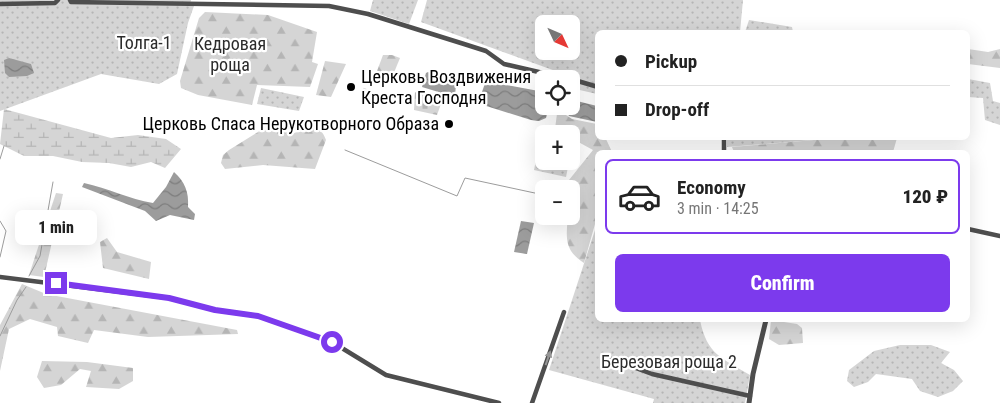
<!DOCTYPE html>
<meta charset="utf-8">
<style>
body{margin:0;font-family:"Roboto Condensed",sans-serif;background:#f2f2f2;color:#222;height:100vh;display:flex;flex-direction:column;font-size:19px;white-space:nowrap}
*{box-sizing:border-box;margin:0}
p{font-size:16px;color:#767676}
.icon{flex:none;width:28px;height:28px;fill:none;stroke:currentColor;stroke-width:2;stroke-linecap:round;stroke-linejoin:round}
.map{position:relative;flex:1;overflow:hidden}
.side{position:absolute;left:595px;top:150px;width:375px;height:172px;display:flex;flex-direction:column;background:#fff;border-radius:8px;box-shadow:0 5px 20px #0002}
.side>*{flex:none}
.top-card{position:absolute;left:595px;top:30px;width:375px;height:110px;border-radius:8px;box-shadow:0 5px 20px #0002;display:grid;align-content:center;height:110px;padding:0 20px;background:#fff}
.needle{width:32px;rotate:134deg}
.tools{position:absolute;left:535px;top:15px;display:grid;gap:10px}
.tools a{display:grid;place-items:center;width:45px;height:45px;border-radius:8px;background:#fff;box-shadow:0 5px 20px #0002;font-size:25px}
.end{position:absolute;width:22px;height:22px;margin:-11px;border:6px solid #7c3aed;background:#fff;box-shadow:0 0 0 2px #fff}
.from{border-radius:50%}
.bubble{position:absolute;height:35px;border-radius:8px;background:#fff;box-shadow:0 5px 20px #0002;font-size:16px;font-weight:800;line-height:35px;text-align:center}
.top-card b{display:flex;align-items:center;gap:18px;height:48px;font-size:19px}
.top-card b+b{border-top:1px solid #e0e0e0}
.top-card i{width:12px;height:12px;background:#222}
ul{padding:9px 0 0;list-style:none}
li{display:flex;align-items:center;gap:15px;height:75px;margin:0 10px 8px;padding:0 10px;border:2px solid #e0e0e0;border-radius:8px}
li div{flex:1}
li b{display:block;font-size:19px}
li em{font-style:normal;font-weight:800}
li.selected{border-color:#7c3aed}
li>.icon{width:45px;height:45px;stroke-width:1.5}
.primary-button{display:flex;gap:10px;margin-top:auto;padding:10px 20px}
.primary-button a{flex:1;height:58px;border-radius:8px;background:#7c3aed;color:#fff;font-size:20px;font-weight:800;line-height:58px;text-align:center}
.map>svg:first-child{display:block}
.green{fill:url(#green-dots);fill-rule:evenodd}
.forest{fill:url(#forest-firs)}
.wetland{fill:url(#wetland-marsh)}
.cemetery{fill:url(#cemetery-stones)}
.water{fill:url(#water-waves)}
.lines{fill:none;stroke-linecap:round;stroke-linejoin:round}
.stream{stroke:#9c9c9c;stroke-width:1}
.pedestrian-tunnel{stroke:#d9d9d9;stroke-width:3;stroke-dasharray:3 1.5;stroke-linecap:butt}
.minor{stroke:#4e4e4e;stroke-width:4.5}
.tertiary{stroke:#4e4e4e;stroke-width:5}
.oneway{fill:#959595}
.route{stroke:#7c3aed;stroke-width:6}
.poi-dot{fill:#000;stroke:#fff;stroke-width:2}
.labels{text-anchor:middle;stroke-width:4.5;stroke-linejoin:round;paint-order:stroke}
.park-label{font-size:18px;fill:#2c2c2c;stroke:#fff}
.poi-label{font-size:18px;fill:#000;stroke:#fff;text-anchor:start}
</style>
<div class="map">
<svg width="1000" height="403" viewBox="0 0 1000 403">
<defs>
<pattern id="green-dots" width="8" height="8" patternUnits="userSpaceOnUse" patternTransform="scale(1.25)"><rect width="8" height="8" fill="#d5d5d5"/><path d="M2 2h.1M6 6h.1" fill="none" stroke="#b5b5b5" stroke-width="1.8" stroke-linecap="round"/></pattern>
<pattern id="forest-firs" width="22" height="20" patternUnits="userSpaceOnUse" patternTransform="scale(1.25)"><rect width="22" height="20" fill="#d5d5d5"/><path d="M5 1l3.5 6h-7zM16 11l3.5 6h-7z" fill="#b5b5b5"/></pattern>
<pattern id="wetland-marsh" width="20" height="14" patternUnits="userSpaceOnUse" patternTransform="scale(1.25)"><rect width="20" height="14" fill="#d5d5d5"/><path d="M1 5h8M5 5V1M11 12h8M15 12V8" fill="none" stroke="#b5b5b5"/></pattern>
<pattern id="cemetery-stones" width="16" height="16" patternUnits="userSpaceOnUse" patternTransform="scale(1.25)"><rect width="16" height="16" fill="#d5d5d5"/><path d="M2 7V4a2 2 0 0 1 4 0v3zM10 15v-3a2 2 0 0 1 4 0v3z" fill="#b5b5b5"/></pattern>
<pattern id="water-waves" width="16" height="10" patternUnits="userSpaceOnUse" patternTransform="scale(1.25)"><rect width="16" height="10" fill="#9c9c9c"/><path d="M0 5q4-4 8 0t8 0" fill="none" stroke="#7d7d7d"/></pattern>
</defs>
<rect width="100%" height="100%" fill="#fff"/>
<g class="green">
<path d="M0,0h191l-1,6h4l-6,17 -11,51 -18,10 -58,-10 -101,37z"/>
<path d="M373,0h45l-9,24 -39,-13z"/>
<path d="M427,0h316l-3,32h-142l-1,62 -26,-6 1,-11 -151,-55zM544,24h27v27h-27z"/>
<path d="M749,20l43,7 1,5h-48z"/>
<path d="M968,79l22,4 3,18 7,2v22l-15,-5 -2,-22 -15,-1z"/>
<path d="M261,88l43,9 -5,14 -42,-7z"/>
<path d="M727,138h110l-110,9z"/>
<path d="M537,155l7,1v5l25,1 -3,15 -32,-7z"/>
<path d="M597,224l1,96h102c7,35 22,38 50,55l-5,28h-92l1,-4 -105,-29z"/>
<path d="M900,345h31l19,7 -9,11 13,7 9,11 -10,10 -15,6 -18,-6 -8,-12 -36,-5 -8,8 -14,5 -7,-6 2,-11 25,-19z"/>
</g>
<g class="forest">
<path d="M205,12l63,3 49,17 -5,30 6,2 -8,23 -53,-2 -5,20 -54,-10 -17,-7 -1,-7 19,-63z"/>
<path d="M968,49l20,3 12,-3v19l-32,-4z"/>
<path d="M383,55h9l8,3 -7,17 -16,-4z"/>
<path d="M325,61l21,3 -15,33 -15,-2z"/>
<path d="M558,106h7l-2,7 9,6 25,5 1,14h10l-2,1 6,13h-14l-1,65 -13,46c-20,-13 -18,-25 -16,-47h3v-27l-2,-9 24,-30 -22,-12v-4h-8l-8,-5z"/>
<path d="M311,128c9,0 12,4 15,12l-11,29 -52,-4 -38,4 -4,-6 2,-8 6,-5 32,-20 33,3z"/>
<path d="M837,138h60l-4,14h-159l-2,-5z"/>
<path d="M56,193l7,1 -19,83 -15,-2z"/>
<path d="M107,238l10,14 34,10 -2,17 -46,-11 -3,-26z"/>
<path d="M22,284l24,10 191,36 1,4 -90,3 -54,-7 -6,13 -30,-7 -1,-9 -27,-8 -21,10 -9,42v-46z"/>
<path d="M771,320l26,4 5,4 1,15 -24,2 -10,-6z"/>
<path d="M42,361l45,1 46,6v13l-14,8 -33,-2 5,-16 -11,-2 -19,16 -17,3 -7,-11z"/>
</g>
<path class="wetland" d="M4,109l107,29 27,-3 28,4 15,10 -16,19 -14,-6 -20,5 -22,-4 -27,-1 -29,-6h-29l-24,-12z"/>
<path class="cemetery" d="M415,92l27,9 -5,14 -23,-5z"/>
<g class="water">
<path d="M9,58l22,6 3,9 -7,3 -18,1 -4,-4 -1,-13z"/>
<path d="M428,72l28,11 -1,14 -33,-10 4,-14z"/>
<path d="M487,78l9,1 5,5 43,8v14h5l-3,12 -7,3 -8,-1 -51,-16 -1,-4z"/>
<path d="M573,100l24,6v16l-28,-6 -3,-6 1,-4h4z"/>
<path d="M174,172c11,10 15,20 14,35l7,7 -1,6 -24,-5 -14,6 -11,-10 -63,-24 2,-4c24,5 45,16 69,20l13,-16z"/>
<path d="M521,221l13,2 -7,31 -13,-2z"/>
</g>
<g class="lines">
<g class="stream">
<path d="M345,150l112,46 8,-18 79,17"/>
<path d="M0,159l4,-13"/>
<path d="M571,197h4"/>
<path d="M0,221l6,10 -6,26"/>
<path d="M29,276l11,-20 13,-74"/>
<path d="M0,336l17,-36 9,-13"/>
</g>
<path class="pedestrian-tunnel" d="M364,91l1,-3"/>
<g class="minor">
<path d="M70,0l1,2 258,4 39,8 96,30 22,7 18,13 65,15"/>
<path d="M0,4l55,-1 3,-3"/>
<path d="M571,79l27,8"/>
<path d="M724,152v-14"/>
<path d="M968,229l32,7"/>
<path d="M0,277l169,21 46,12 43,6 74,26 54,33 113,28"/>
<path d="M606,357l46,17 98,22"/>
<path d="M532,403l32,-91"/>
</g>
<path class="tertiary" d="M749,403l4,-29 13,-54"/>
</g>
<defs><path id="oneway-solid" d="M-6-.8H1V-3.2L6.5 0L1 3.2V.8H-6Z" transform="scale(1.25)"/></defs>
<use class="oneway" href="#oneway-solid" transform="translate(548 358) rotate(-71)"/>
<g class="lines">
<path class="route" d="M56,283l113,15 46,12 43,6 74,26"/>
</g>
<g class="poi-dot">
<circle cx="351" cy="87" r="5"/>
<circle cx="449" cy="124" r="5"/>
</g>
<g class="labels">
<g class="park-label">
<text x="144" y="49">Толга-1</text>
<text x="230" y="50">Кедровая<tspan x="230" dy="21">роща</tspan></text>
<text x="669" y="368">Березовая роща 2</text>
</g>
<g class="poi-label">
<text x="361" y="83">Церковь Воздвижения<tspan x="361" dy="21">Креста Господня</tspan></text>
<text x="439" y="130" text-anchor="end">Церковь Спаса Нерукотворного Образа</text>
</g>
</g>
</svg>
<div class="tools">
<a><svg class="needle" viewBox="-14 -14 28 28"><path d="M0-13l5 13h-10z" fill="#e53935"/><path d="M0 13l5-13h-10z" fill="#767676"/></svg></a>
<a><svg class="icon" aria-label="locate" viewBox="0 0 24 24"><circle cx="12" cy="12" r="6"/><path d="M12 2v4M12 18v4M2 12h4M18 12h4"/></svg></a>
<a>+</a>
<a>−</a>
</div>
<i class="end from" style="left:332px;top:342px"></i>
<i class="end" style="left:56px;top:283px"></i>
<div class="bubble" style="left:15px;top:210px;width:82px">1 min</div>
<div class="top-card">
<b><i class="from"></i>Pickup</b>
<b><i></i>Drop-off</b>
</div>
<section class="side">
<ul>
<li class="selected"><svg class="icon" aria-label="car" viewBox="0 0 24 24"><path d="M5 17H2v-5l4-1 3-4h7l3 4 3 1v5h-3M9 17h6M6 11h13"/><circle cx="7" cy="17" r="2"/><circle cx="17" cy="17" r="2"/></svg><div><b>Economy</b><p>3 min · 14:25</p></div><em>120 ₽</em></li>
</ul>
<div class="primary-button"><a>Confirm</a></div>
</section>
</div>
